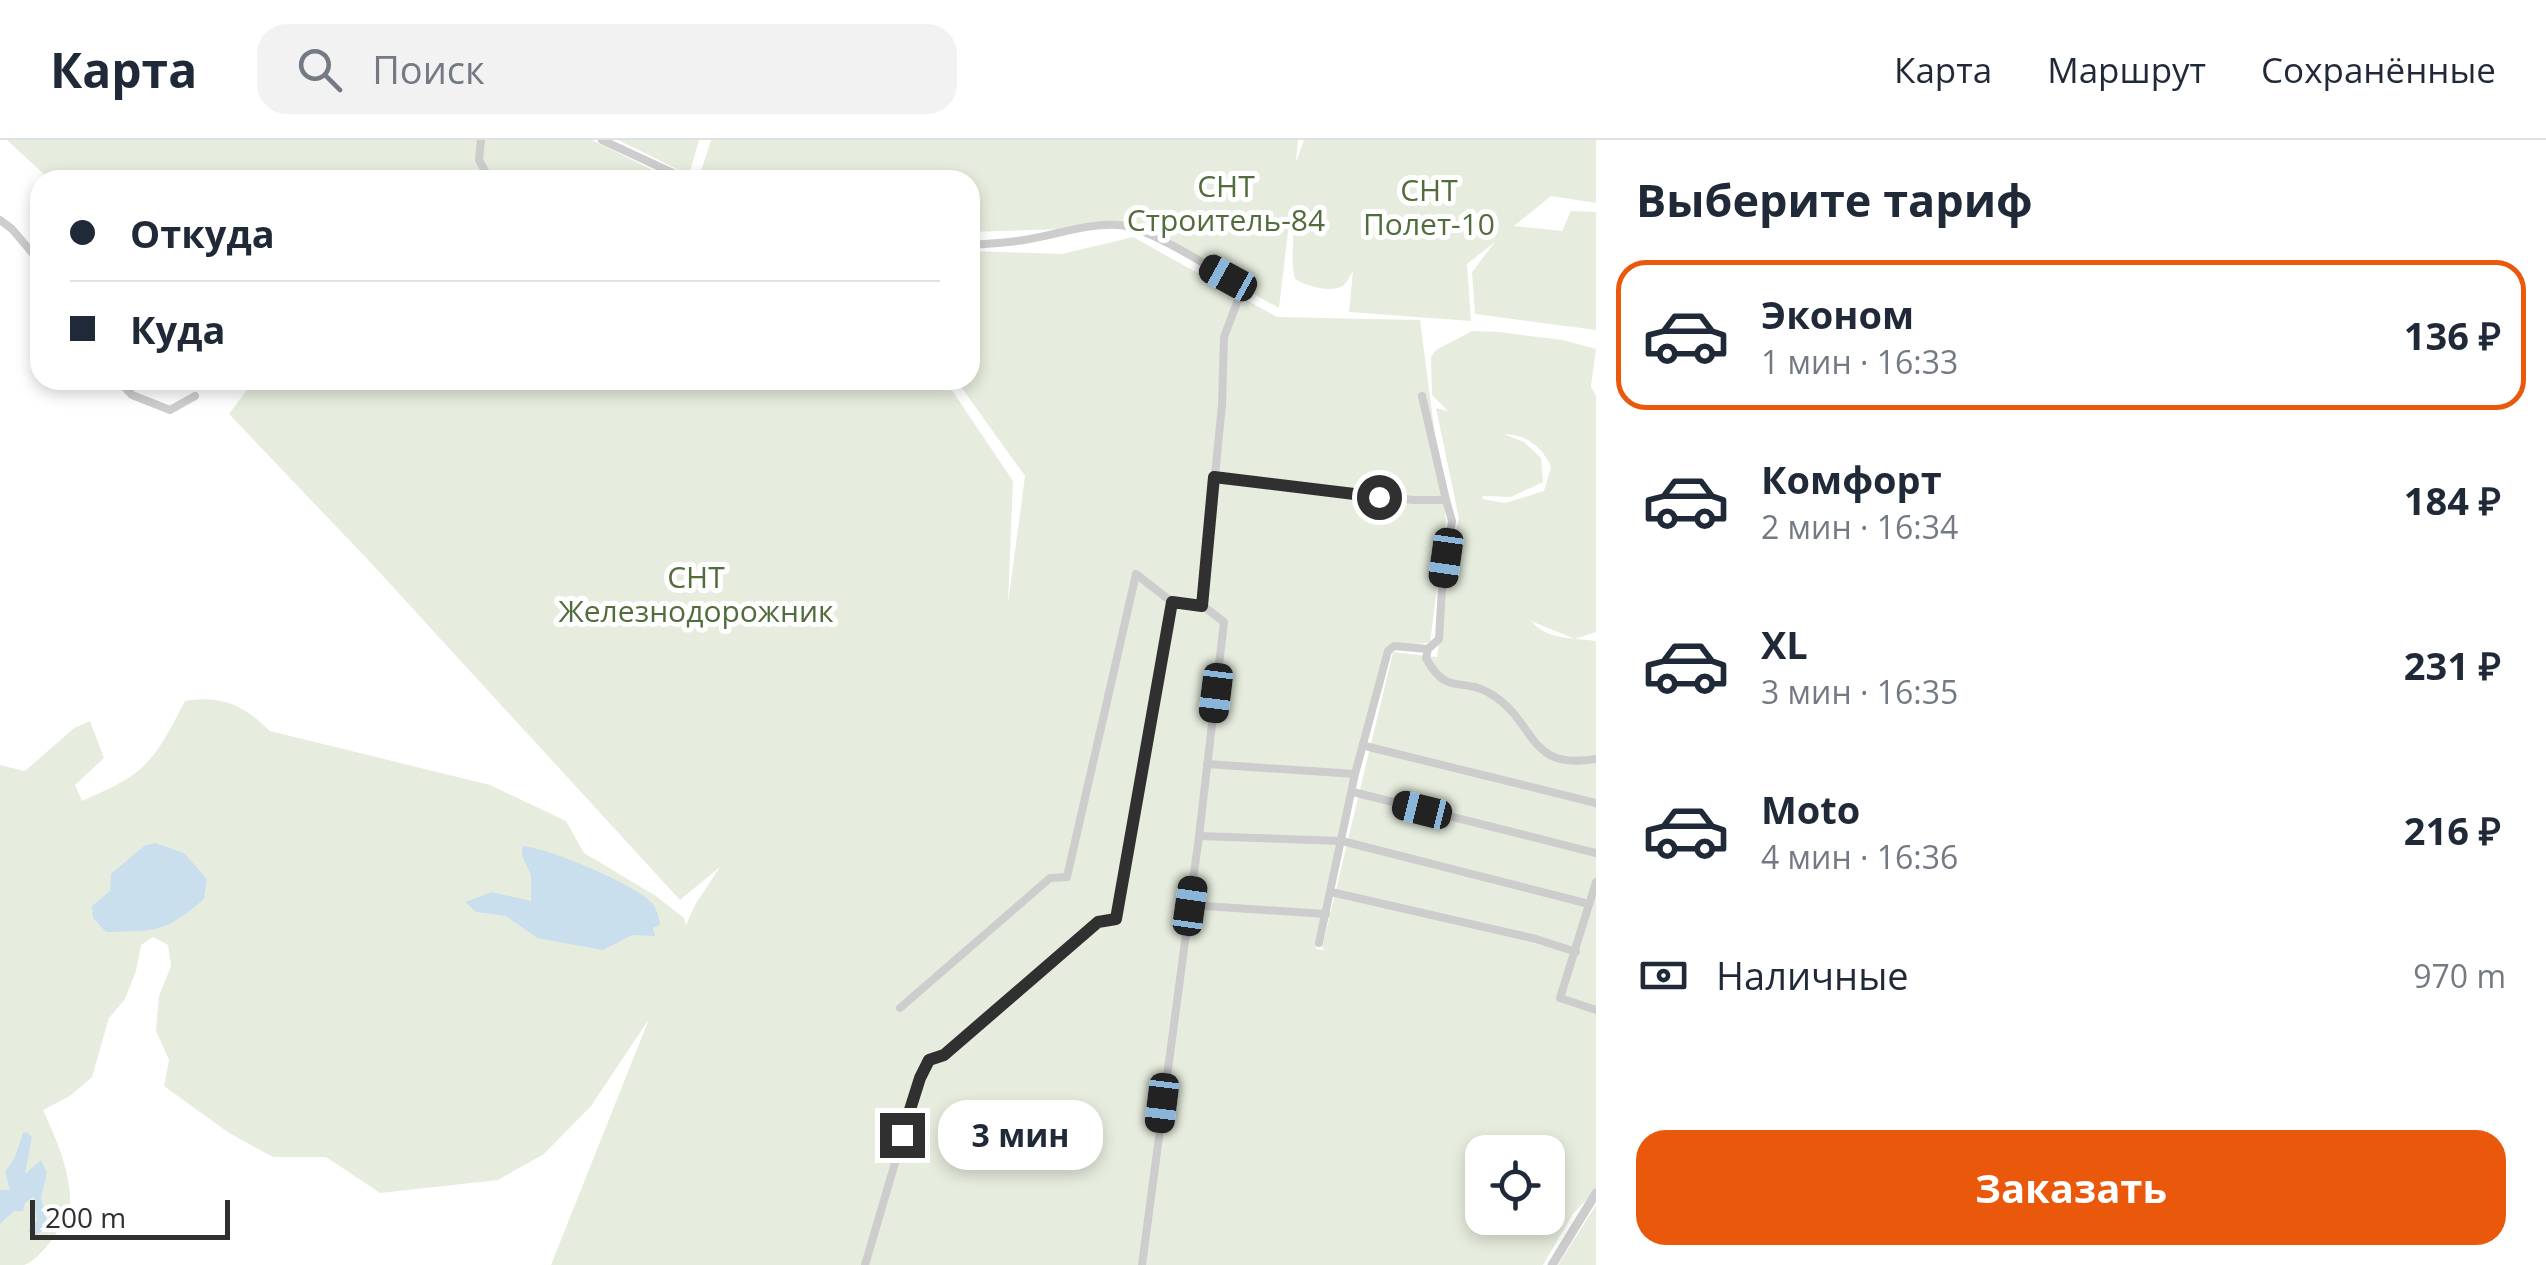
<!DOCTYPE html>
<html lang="ru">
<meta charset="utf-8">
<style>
body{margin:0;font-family:"Open Sans",sans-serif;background:#f2f2f3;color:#1f2937;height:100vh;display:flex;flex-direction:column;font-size:38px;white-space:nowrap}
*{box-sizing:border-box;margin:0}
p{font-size:32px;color:#747a83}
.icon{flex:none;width:55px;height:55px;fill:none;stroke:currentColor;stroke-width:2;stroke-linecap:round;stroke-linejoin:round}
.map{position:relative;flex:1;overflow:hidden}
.sheet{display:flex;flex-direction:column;background:#fff;width:950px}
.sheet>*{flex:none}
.guide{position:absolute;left:30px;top:30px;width:950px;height:220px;border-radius:30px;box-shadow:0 5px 15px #0003;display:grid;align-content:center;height:220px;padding:0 40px;background:#fff}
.controls{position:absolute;left:1465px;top:995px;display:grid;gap:20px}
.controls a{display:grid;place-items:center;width:100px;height:100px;border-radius:20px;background:#fff;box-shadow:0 5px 15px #0003;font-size:50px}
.scale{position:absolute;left:30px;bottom:25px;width:200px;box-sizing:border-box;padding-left:10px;border:5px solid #303030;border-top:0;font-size:28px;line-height:35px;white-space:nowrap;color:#303030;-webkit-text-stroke:8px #fff;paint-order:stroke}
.end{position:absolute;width:45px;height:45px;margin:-22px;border:12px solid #303030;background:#fff;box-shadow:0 0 0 5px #fff}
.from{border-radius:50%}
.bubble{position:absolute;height:70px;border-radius:30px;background:#fff;box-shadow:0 5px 15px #0003;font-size:32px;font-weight:700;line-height:70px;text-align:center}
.car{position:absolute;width:30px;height:60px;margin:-30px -15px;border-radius:12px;box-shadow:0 0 8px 2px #0007;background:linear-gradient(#222 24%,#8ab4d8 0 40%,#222 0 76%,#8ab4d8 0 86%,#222 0)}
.guide b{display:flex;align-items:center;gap:35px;height:95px;font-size:38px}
.guide b+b{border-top:2px solid #e0e1e3}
.guide i{width:25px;height:25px;background:#1f2937}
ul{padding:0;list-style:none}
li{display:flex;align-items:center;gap:30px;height:150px;margin:0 20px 15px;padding:0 20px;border:5px solid transparent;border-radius:30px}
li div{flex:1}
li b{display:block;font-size:38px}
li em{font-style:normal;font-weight:700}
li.active{border-color:#ea580c}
li>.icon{width:90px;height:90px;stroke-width:1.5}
h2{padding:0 40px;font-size:45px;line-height:120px}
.pay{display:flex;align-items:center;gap:25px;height:110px;padding:0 40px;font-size:38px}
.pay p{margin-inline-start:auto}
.cta{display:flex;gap:20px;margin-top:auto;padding:20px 40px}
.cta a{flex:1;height:115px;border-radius:30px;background:#ea580c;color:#fff;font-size:40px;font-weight:700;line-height:115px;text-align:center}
header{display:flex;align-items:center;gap:60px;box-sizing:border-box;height:140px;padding:0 50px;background:#fff;border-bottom:2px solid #e0e1e3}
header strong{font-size:48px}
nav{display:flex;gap:55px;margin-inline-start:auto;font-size:35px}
.search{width:700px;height:90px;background:#f2f2f3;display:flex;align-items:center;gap:25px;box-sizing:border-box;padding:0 35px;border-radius:30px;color:#747a83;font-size:38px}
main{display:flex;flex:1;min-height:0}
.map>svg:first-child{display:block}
.green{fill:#e6edde;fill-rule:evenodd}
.water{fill:#cadfed}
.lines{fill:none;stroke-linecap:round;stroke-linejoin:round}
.minor{stroke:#cdcdcd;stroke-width:8}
.tertiary{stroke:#cdcdcd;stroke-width:9}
.route{stroke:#303030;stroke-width:12}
.labels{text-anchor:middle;stroke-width:10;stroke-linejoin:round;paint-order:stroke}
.park-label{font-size:30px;fill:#526d3c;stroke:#fff}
</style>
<header>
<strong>Карта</strong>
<div class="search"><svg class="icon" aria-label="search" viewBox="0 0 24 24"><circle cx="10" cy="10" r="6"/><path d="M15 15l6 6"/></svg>Поиск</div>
<nav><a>Карта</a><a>Маршрут</a><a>Сохранённые</a></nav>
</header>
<main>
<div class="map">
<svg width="1596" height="1125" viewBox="0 0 1596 1125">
<rect width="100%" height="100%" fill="#fff"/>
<g class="green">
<path d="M7,0h585l81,40h-623z"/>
<path d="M618,0h81l-10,35z"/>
<path d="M711,0h587l-2,22 8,-22h292v63l-45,-7 -37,30 48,5 9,-20 25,1v118l-121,-16 -3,-42 23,-30 -28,22 4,57 -122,-9 4,-41c-3,4 -5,10 -9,14 -11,9 -39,1 -49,-6 -6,-21 2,-43 -5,-64l-11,93 -147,-81 -162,5v-52h-5v-6l-10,6h-240l-15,-6z"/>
<path d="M1133,97l144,80 143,3 26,200 -16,123 -41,2 -35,119 -38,185 9,1 -3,-2 71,-296 44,5 11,-96 11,-42 -23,-111 12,3 -16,-16 -1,-38 5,-7 36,-19 27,1 64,8 33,9 -5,37 5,10v236l-21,7 -44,-18c16,19 43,17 65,20v549l-23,24 -30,51h-992l98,-246 -58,87 -47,48 -46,26 -118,13 -54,-36h-53l-44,-24 -65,-47 5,-26 -13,-29 3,-35 12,-30 -3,-21 -15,-8 -12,8 -5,26 -11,28 -16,19 -17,59 -22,19 -27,14c12,26 28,62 27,92 -1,16 -29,59 -46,63 -7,0 -17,0 -24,0v-500l25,6 49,-43 16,-7 14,37 -29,27 7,16c65,-28 71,-38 103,-100 37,-6 58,4 85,30l220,54 76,36 18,32 72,43 28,22 2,7 9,-20 25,-38 -40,33 -310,-338 -141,-148 25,-34h691l68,101 -5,123 17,-128 -69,-96h14v-129l92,3zM1504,294c23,1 38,12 47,33l-7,24 -39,12 -23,-4 1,-3 28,1 32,-15 -2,-24 -17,-16zM1514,1007l-2,5h36v66h-14l4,5 -9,-5h-47v-24l-6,-2 6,-8v-32h27z"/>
<path d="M1596,1065v60h-38z"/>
</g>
<g class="water">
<path d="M155,703l29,10 23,26 -3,20c-39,34 -48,32 -98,33l-13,-14 -1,-12 18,-15 1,-17 33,-28z"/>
<path d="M522,706c24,1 115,39 130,57 5,6 7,14 8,22l-7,3 2,8 -23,-1 -29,15 -66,-12 -31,-22 -30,-4 -11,-10 27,-10 39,9v-26l-9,-19z"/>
<path d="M27,992l5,5 -7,37 16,-14 6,13 -6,25 7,29 -15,10 -5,-6 9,-10 -3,-25 -9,7 -2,8h-9l-14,13v-34h10l-5,-18 10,-15 8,-24z"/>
</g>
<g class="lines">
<g class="minor">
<path d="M481,0l-2,20 11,20"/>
<path d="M602,0l86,40"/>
<path d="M0,80l12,9 28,33"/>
<path d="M970,105c16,-1 32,-2 47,-4 34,-4 67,-18 101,-16 28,1 95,43 119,60l4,7 -17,45 -2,68 -20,200"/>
<path d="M118,240l14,15 38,15 25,-14"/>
<path d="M1422,256l24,104"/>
<path d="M1214,337l199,23h33l6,21 -10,66 -3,52 -11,10 -34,-3 -6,5 -33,123 -36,169"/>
<path d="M1428,509l-2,9c21,39 35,18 65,36 46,28 35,77 105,65"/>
<path d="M1365,606l231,57"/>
<path d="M1207,624l148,10"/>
<path d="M1353,652l243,61"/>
<path d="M1199,696l143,5 247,63"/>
<path d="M1596,742l-36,116 36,12"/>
<path d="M1331,752l205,47 40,13"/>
<path d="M1190,765l136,9"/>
<path d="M900,868l150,-130 17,-1 69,-303 36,28 30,3 22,17 -25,214 -57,429"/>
<path d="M865,1125l55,-187 9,-18 15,-5 154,-132 17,-4 57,-317"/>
</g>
<path class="tertiary" d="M1552,1125l44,-72"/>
</g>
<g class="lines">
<path class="route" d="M902,995l18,-57 9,-18 15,-5 154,-133 18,-3 56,-317 30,4 12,-129 165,20"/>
</g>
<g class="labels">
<g class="park-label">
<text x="1226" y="57">СНТ<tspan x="1226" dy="34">Строитель-84</tspan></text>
<text x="1429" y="61">СНТ<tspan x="1429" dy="34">Полет-10</tspan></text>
<text x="696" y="448">СНТ<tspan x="696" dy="34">Железнодорожник</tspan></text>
</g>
</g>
</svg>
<div class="controls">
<a><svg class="icon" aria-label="locate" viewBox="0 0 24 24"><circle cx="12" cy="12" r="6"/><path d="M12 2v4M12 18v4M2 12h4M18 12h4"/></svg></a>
</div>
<div class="scale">200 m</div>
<i class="end from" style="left:1379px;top:357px"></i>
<i class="end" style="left:902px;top:995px"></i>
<div class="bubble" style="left:938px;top:960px;width:165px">3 мин</div>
<i class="car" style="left:1228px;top:138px;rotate:299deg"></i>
<i class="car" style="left:1446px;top:418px;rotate:188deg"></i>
<i class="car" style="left:1216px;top:553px;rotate:187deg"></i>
<i class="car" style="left:1422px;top:670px;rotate:284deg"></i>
<i class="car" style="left:1190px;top:766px;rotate:8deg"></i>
<i class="car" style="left:1162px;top:963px;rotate:187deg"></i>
<div class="guide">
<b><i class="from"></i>Откуда</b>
<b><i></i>Куда</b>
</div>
</div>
<section class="sheet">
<h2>Выберите тариф</h2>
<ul>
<li class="active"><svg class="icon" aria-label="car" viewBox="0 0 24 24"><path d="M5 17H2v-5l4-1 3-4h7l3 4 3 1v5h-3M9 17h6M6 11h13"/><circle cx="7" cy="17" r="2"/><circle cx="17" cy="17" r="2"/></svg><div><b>Эконом</b><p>1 мин · 16:33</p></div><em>136 ₽</em></li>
<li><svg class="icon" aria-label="car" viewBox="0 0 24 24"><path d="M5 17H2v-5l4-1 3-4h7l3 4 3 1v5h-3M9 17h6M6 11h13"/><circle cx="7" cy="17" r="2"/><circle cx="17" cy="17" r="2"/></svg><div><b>Комфорт</b><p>2 мин · 16:34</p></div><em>184 ₽</em></li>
<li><svg class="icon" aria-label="car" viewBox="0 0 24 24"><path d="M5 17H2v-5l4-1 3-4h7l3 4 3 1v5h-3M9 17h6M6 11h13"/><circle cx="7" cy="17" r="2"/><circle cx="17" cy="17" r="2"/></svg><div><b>XL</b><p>3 мин · 16:35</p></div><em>231 ₽</em></li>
<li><svg class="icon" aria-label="car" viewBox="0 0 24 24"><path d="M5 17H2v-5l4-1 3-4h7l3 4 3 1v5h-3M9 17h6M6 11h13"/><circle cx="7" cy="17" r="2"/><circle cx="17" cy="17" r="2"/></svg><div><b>Moto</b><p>4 мин · 16:36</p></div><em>216 ₽</em></li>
</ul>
<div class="pay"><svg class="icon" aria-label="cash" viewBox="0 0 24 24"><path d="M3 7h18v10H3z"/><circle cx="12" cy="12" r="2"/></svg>Наличные<p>970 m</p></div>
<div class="cta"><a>Заказать</a></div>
</section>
</main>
